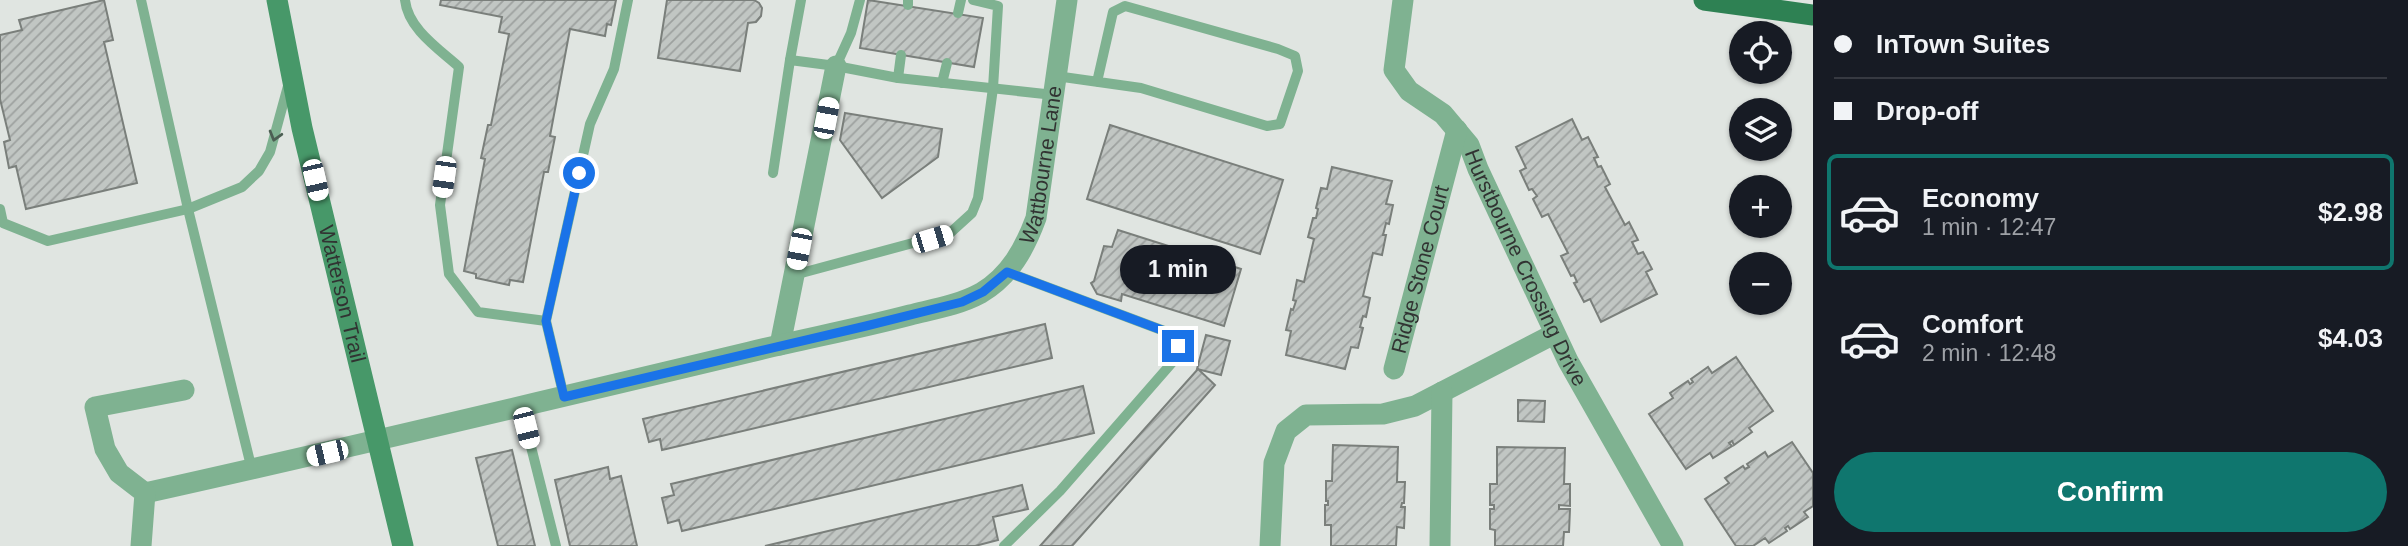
<!DOCTYPE html>
<meta charset="utf-8">
<style>
body{margin:0;font-family:Helvetica,sans-serif;background:#242831;color:#f1f3f6;height:100vh;display:flex;flex-direction:column;font-size:26px;white-space:nowrap}
*{box-sizing:border-box;margin:0}
p{font-size:23px;color:#9ea1a6}
.icon{flex:none;width:38px;height:38px;fill:none;stroke:currentColor;stroke-width:2;stroke-linecap:round;stroke-linejoin:round}
.map{position:relative;flex:1;overflow:hidden}
.details{display:flex;flex-direction:column;background:#171b24;width:595px}
.details>*{flex:none}
.guide{display:grid;align-content:center;height:154px;padding:0 21px;background:#171b24}
.tools{position:absolute;left:1729px;top:21px;display:grid;gap:14px}
.tools a{display:grid;place-items:center;width:63px;height:63px;border-radius:50%;background:#171b24;box-shadow:0 2px 5px #0004;font-size:35px}
.end{position:absolute;width:32px;height:32px;margin:-16px;border:9px solid #1a73e8;background:#fff;box-shadow:0 0 0 4px #fff}
.from{border-radius:50%}
.bubble{position:absolute;height:49px;border-radius:24px;background:#171b24;box-shadow:0 2px 5px #0004;font-size:23px;font-weight:700;line-height:49px;text-align:center}
.car{position:absolute;width:21px;height:42px;margin:-21px -10px;border-radius:9px;box-shadow:0 0 5px 2px #0007;background:linear-gradient(#fff 24%,#345 0 40%,#fff 0 76%,#345 0 86%,#fff 0)}
.guide b{display:flex;align-items:center;gap:24px;height:66px;font-size:26px}
.guide b+b{border-top:2px solid #363941}
.guide i{width:18px;height:18px;background:#f1f3f6}
ul{padding:0;list-style:none}
li{display:flex;align-items:center;gap:21px;height:116px;margin:0 14px 10px;padding:0 7px;border:4px solid transparent;border-radius:10px}
li div{flex:1}
li b{display:block;font-size:26px}
li em{font-style:normal;font-weight:700}
li.on{border-color:#0f766e}
li>.icon{width:63px;height:63px;stroke-width:1.5}
.action{display:flex;gap:14px;margin-top:auto;padding:14px 21px}
.action a{flex:1;height:80px;border-radius:42px;background:#0f766e;color:#fff;font-size:28px;font-weight:700;line-height:80px;text-align:center}
main{display:flex;flex:1;min-height:0}
.map>svg:first-child{display:block}
.building{fill:url(#building-hatch);stroke:#7a7f7b;stroke-width:2}
.lines{fill:none;stroke-linecap:round;stroke-linejoin:round}
.lane{stroke:#7fb291;stroke-width:10}
.street{stroke:#7fb291;stroke-width:21}
.secondary{stroke:#479869;stroke-width:21}
.primary{stroke:#2e8153;stroke-width:21}
.oneway{stroke:#4c5f53}
.route{stroke:#1a73e8;stroke-width:9}
.labels{text-anchor:middle;stroke-width:5;stroke-linejoin:round;paint-order:stroke}
.street-label{font-size:21px;fill:#313332;stroke:#edf2ee}
</style>
<main>
<div class="map">
<svg width="1813" height="546" viewBox="0 0 1813 546">
<defs>
<pattern id="building-hatch" width="6" height="6" patternUnits="userSpaceOnUse" patternTransform="scale(1.75)"><rect width="6" height="6" fill="#c1c6c3"/><path d="M-1 1l2-2M0 6l6-6M5 7l2-2" fill="none" stroke="#9da19f"/></pattern>
</defs>
<rect width="100%" height="100%" fill="#e0e5e1"/>
<g class="building">
<path d="M104,0l9,40 -9,2 33,141 -111,26 -10,-43 -7,2 -5,-26 6,-2 -10,-41v-64l22,-5 -3,-10z"/>
<path d="M441,0h175l-5,25 -4,-1 -2,12 -35,-7 -20,107 5,1 -7,35h-4l-21,110 -13,-2 -1,5 -33,-7v-4l-12,-3 21,-112 -4,-1 7,-33h3l18,-91 -10,-2 3,-15 -62,-12z"/>
<path d="M667,0h87l5,3 3,5 -1,8 -5,6 -8,1 -8,48 -82,-13z"/>
<path d="M868,0l115,18 -9,49 -114,-19z"/>
<path d="M845,113l97,16 -4,28 -56,41 -42,-58z"/>
<path d="M1572,119l10,21 6,-3 10,20 -4,1 4,9 3,-1 9,18 -5,3 20,38 4,-3 9,18 -6,2 6,12 5,-2 9,17 -6,3 11,22 -56,28 -11,-23 -6,3 -10,-19 3,-1 -3,-7 -3,1 -10,-20 7,-3 -20,-39 -6,3 -9,-18 4,-3 -5,-7 -3,1 -9,-19 6,-3 -10,-21z"/>
<path d="M1110,125l173,55 -23,74 -173,-55z"/>
<path d="M1332,167l60,14 -6,23 7,1 -4,19 -3,-1 -3,12h3l-4,20 -9,-2 -10,43 7,2 -4,19 -3,-1 -3,11 3,1 -5,20 -7,-1 -6,22 -59,-14 5,-24 -5,-1 5,-21 2,1 3,-9 -3,-1 4,-20 7,2 10,-43 -6,-2 5,-19h3l2,-9 -2,-1 5,-20 6,1z"/>
<path d="M1118,230l123,39 -17,57 -102,-32 -1,7 -24,-7 -6,-11 3,-2 10,-35 8,1z"/>
<path d="M1045,324l7,34 -390,92 -2,-11 -11,3 -6,-23z"/>
<path d="M1206,335l24,6 -9,34 -24,-6z"/>
<path d="M1736,357l37,54 -24,17 3,4 -18,13 -2,-4 -3,2 3,3 -19,12 -3,-5 -24,16 -37,-55 24,-16 -3,-5 18,-12 2,3 3,-2 -2,-3 17,-12 4,6z"/>
<path d="M1198,369l17,16 -143,161h-32z"/>
<path d="M1083,386l11,47 -412,98 -3,-11 -11,3 -6,-25 12,-3 -3,-11z"/>
<path d="M1518,400l27,1 -1,21 -26,-1z"/>
<path d="M1792,442l21,31v33l-9,6 4,5 -18,12 -2,-3 -3,2 2,3 -18,12 -4,-5 -12,8h-17l-31,-47 24,-16 -4,-5 18,-12 2,3 4,-2 -2,-3 18,-12 3,5z"/>
<path d="M1333,445l65,2 -1,35h8l-1,21h-2l-1,4h4l-1,21 -7,-1 -1,19h-65v-21h-6v-20h3v-4h-2v-20h6z"/>
<path d="M1497,447l68,1 -1,36h6v22l-11,-1v4h11l-1,23h-5l-1,14h-68v-16l-5,-1v-20h4v-4h-4v-21h7z"/>
<path d="M512,450l23,96h-37l-22,-88z"/>
<path d="M608,467l2,12 11,-3 16,70h-67l-15,-66z"/>
<path d="M1022,485l6,24 -35,8 5,23 -23,6h-210z"/>
</g>
<g class="lines">
<g class="lane">
<path d="M141,0l47,209 64,261"/>
<path d="M405,0c3,29 34,49 54,67l-19,138 9,69 29,38 68,9"/>
<path d="M908,5v-5"/>
<path d="M958,13l3,-13"/>
<path d="M790,60l11,-60"/>
<path d="M836,66l15,-33 9,-33"/>
<path d="M1056,76l85,12 126,38 13,-2 18,-53 -3,-15 -17,-7 -153,-43 -12,6 -16,70"/>
<path d="M898,78l3,-23"/>
<path d="M942,83l5,-20"/>
<path d="M773,173l17,-113 46,6 62,12 156,17"/>
<path d="M0,209l3,14 45,18 140,-32 54,-22 17,-16 11,-19 18,-66"/>
<path d="M794,275l156,-42 22,-20 6,-15 15,-110 5,-82 -25,-6"/>
<path d="M564,397l-18,-76 44,-197 24,-55 14,-69"/>
<path d="M521,407l35,139"/>
<path d="M1004,546l56,-55 117,-134 1,-11 -11,-14 -160,-60"/>
</g>
<g class="street">
<path id="s1" d="M1403,0l-9,70 15,21 34,23 26,31 9,24 90,192 105,185"/>
<path d="M780,345l56,-279"/>
<path id="s2" d="M1394,369l63,-239"/>
<path id="s3" d="M145,493c203,-45 404,-93 605,-141 53,-13 107,-23 160,-37 24,-6 49,-10 71,-22 29,-17 44,-45 55,-75l31,-218"/>
<path d="M141,546l4,-53 -26,-20 -14,-24 -10,-42 89,-17"/>
<path d="M1270,546l4,-83 12,-32 20,-16 77,-1 32,-8 139,-72"/>
<path d="M1440,546l2,-154"/>
</g>
<path class="secondary" id="s4" d="M277,0l25,128 101,418"/>
<path class="primary" d="M1704,0l109,15"/>
</g>
<defs><path id="oneway-chevron" d="M-2-3.5L2.5 0L-2 3.5" fill="none" stroke-width="1.6" stroke-linecap="round" stroke-linejoin="round" transform="scale(1.75)"/></defs>
<use class="oneway" href="#oneway-chevron" transform="translate(275 136) rotate(106)"/>
<g class="lines">
<path class="route" d="M579,173l-33,148 18,76 302,-71 96,-24 21,-10 24,-20 160,60 11,14"/>
</g>
<g class="labels">
<g class="street-label">
<text dy="7" stroke="none"><textPath href="#s3" startOffset="1008">Wattbourne Lane</textPath></text>
<text dy="7" stroke="none"><textPath href="#s1" startOffset="313">Hurstbourne Crossing Drive</textPath></text>
<text dy="7" stroke="none"><textPath href="#s2" startOffset="103">Ridge Stone Court</textPath></text>
<text dy="7" stroke="none"><textPath href="#s4" startOffset="301">Watterson Trail</textPath></text>
</g>
</g>
</svg>
<div class="tools">
<a><svg class="icon" aria-label="locate" viewBox="0 0 24 24"><circle cx="12" cy="12" r="6"/><path d="M12 2v4M12 18v4M2 12h4M18 12h4"/></svg></a>
<a><svg class="icon" aria-label="layers" viewBox="0 0 24 24"><path d="M12 4l9 5-9 5-9-5zM3 14l9 5 9-5"/></svg></a>
<a>+</a>
<a>−</a>
</div>
<i class="end from" style="left:579px;top:173px"></i>
<i class="end" style="left:1178px;top:346px"></i>
<div class="bubble" style="left:1120px;top:245px;width:116px">1 min</div>
<i class="car" style="left:826px;top:118px;rotate:11deg"></i>
<i class="car" style="left:444px;top:177px;rotate:188deg"></i>
<i class="car" style="left:315px;top:180px;rotate:167deg"></i>
<i class="car" style="left:932px;top:239px;rotate:73deg"></i>
<i class="car" style="left:799px;top:249px;rotate:191deg"></i>
<i class="car" style="left:526px;top:428px;rotate:166deg"></i>
<i class="car" style="left:327px;top:453px;rotate:257deg"></i>
</div>
<section class="details">
<div class="guide">
<b><i class="from"></i>InTown Suites</b>
<b><i></i>Drop-off</b>
</div>
<ul>
<li class="on"><svg class="icon" aria-label="car" viewBox="0 0 24 24"><path d="M5 17H2v-5l4-1 3-4h7l3 4 3 1v5h-3M9 17h6M6 11h13"/><circle cx="7" cy="17" r="2"/><circle cx="17" cy="17" r="2"/></svg><div><b>Economy</b><p>1 min · 12:47</p></div><em>$2.98</em></li>
<li><svg class="icon" aria-label="car" viewBox="0 0 24 24"><path d="M5 17H2v-5l4-1 3-4h7l3 4 3 1v5h-3M9 17h6M6 11h13"/><circle cx="7" cy="17" r="2"/><circle cx="17" cy="17" r="2"/></svg><div><b>Comfort</b><p>2 min · 12:48</p></div><em>$4.03</em></li>
</ul>
<div class="action"><a>Confirm</a></div>
</section>
</main>
